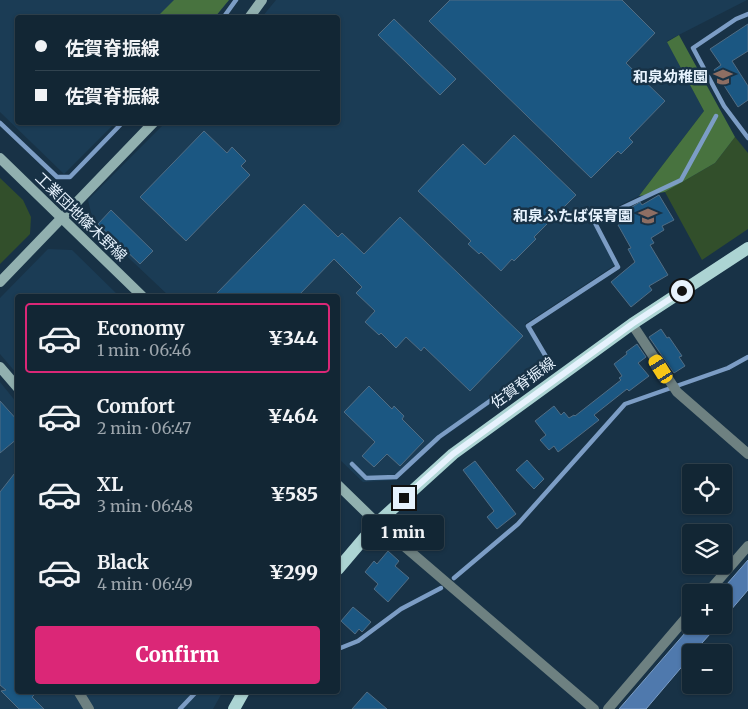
<!DOCTYPE html>
<meta charset="utf-8">
<style>
body{margin:0;font-family:Merriweather,"Noto Sans JP",serif;background:#1f3240;color:#f1f3f6;height:100vh;display:flex;flex-direction:column;font-size:19px;white-space:nowrap}
*{box-sizing:border-box;margin:0}
p{font-size:16px;color:#9ca5ac}
.icon{flex:none;width:28px;height:28px;fill:none;stroke:currentColor;stroke-width:2;stroke-linecap:round;stroke-linejoin:round}
.map{position:relative;flex:1;overflow:hidden}
.sheet{position:absolute;left:15px;top:294px;width:325px;height:400px;display:flex;flex-direction:column;background:#122634;border-radius:5px;box-shadow:0 1px 4px #0004,0 0 0 1px #31434f}
.sheet>*{flex:none}
.hud{position:absolute;left:15px;top:15px;width:325px;height:110px;border-radius:5px;box-shadow:0 1px 4px #0004,0 0 0 1px #31434f;display:grid;align-content:center;height:110px;padding:0 20px;background:#122634}
.tools{position:absolute;left:682px;top:464px;display:grid;gap:10px}
.tools a{display:grid;place-items:center;width:50px;height:50px;border-radius:5px;background:#122634;box-shadow:0 1px 4px #0004,0 0 0 1px #31434f;font-size:25px}
.end{position:absolute;width:22px;height:22px;margin:-11px;border:6px solid #e6f2fd;background:#111;box-shadow:0 0 0 2px #111}
.from{border-radius:50%}
.bubble{position:absolute;height:35px;border-radius:5px;background:#122634;box-shadow:0 1px 4px #0004,0 0 0 1px #31434f;font-size:16px;font-weight:800;line-height:35px;text-align:center}
.car{position:absolute;width:15px;height:30px;margin:-15px -8px;border-radius:6px;box-shadow:0 0 4px 1px #0007;background:linear-gradient(#f5c518 24%,#345 0 40%,#f5c518 0 76%,#345 0 86%,#f5c518 0)}
.hud b{display:flex;align-items:center;gap:18px;height:48px;font-size:19px}
.hud b+b{border-top:1px solid #31434f}
.hud i{width:12px;height:12px;background:#f1f3f6}
ul{padding:9px 0 0;list-style:none}
li{display:flex;align-items:center;gap:15px;height:70px;margin:0 10px 8px;padding:0 10px;border:2px solid transparent;border-radius:5px}
li div{flex:1}
li b{display:block;font-size:19px}
li em{font-style:normal;font-weight:800}
li.current{border-color:#db2777}
li>.icon{width:45px;height:45px;stroke-width:1.5}
.cta{display:flex;gap:10px;margin-top:auto;padding:10px 20px}
.cta a{flex:1;height:58px;border-radius:5px;background:#db2777;color:#fff;font-size:20px;font-weight:800;line-height:58px;text-align:center}
.map>svg:first-child{display:block}
.built{fill:#1b3c55}
.green{fill:#324f2b}
.forest{fill:#48733f}
.water{fill:#4f79ad;stroke:#7c9dc5}
.lines{fill:none;stroke-linecap:round;stroke-linejoin:round}
.stream{stroke:#7c9dc5;stroke-width:4.5}
.building{fill:#1b5782;stroke:#516d84}
.street{stroke:#6e8181;stroke-width:10}
.secondary{stroke:#91b0af;stroke-width:10}
.primary{stroke:#acd4d3;stroke-width:12}
.route{stroke:#e6f2fd;stroke-width:6}
.labels{text-anchor:middle;stroke-width:5;stroke-linejoin:round;paint-order:stroke}
.poi-label{font-size:15px;font-weight:bold;fill:#e6f2fd;stroke:#183246;text-anchor:end}
.street-label{font-size:15px;fill:#e6f2fd;stroke:#183246}
</style>
<div class="map">
<svg width="748" height="709" viewBox="0 0 748 709">
<rect width="100%" height="100%" fill="#183246"/>
<g class="built">
<path d="M0,0h229l-14,17 -197,1v104l97,1 -51,51 -64,-62z"/>
<path d="M276,0h471l-80,41 37,70 -65,85 -48,23 24,46 -90,59 24,39 -107,75 -46,42 -33,2 -25,-24v-162h-169l-75,-71 -6,-25 77,-77 173,-1v-104l-76,-1z"/>
<path d="M48,249l24,1 47,46h-101l-1,78 -17,-20v-56z"/>
<path d="M0,382l17,21 1,288h205l-10,18h-213z"/>
</g>
<g class="green">
<path d="M735,137l13,16v76l-46,31 -37,-68 50,-29z"/>
<path d="M0,178l23,22 8,17 -1,17 -30,30z"/>
</g>
<g class="forest">
<path d="M174,0h55l-14,17h-58z"/>
<path d="M679,35l56,102 -20,26 -50,29 -26,4 65,-85 -37,-69z"/>
</g>
<g class="water">
<path d="M748,560v30l-24,28v-26h-4z"/>
<path d="M692,625h26l-24,27h-3v4l-45,53h-27z"/>
</g>
<g class="lines">
<g class="stream">
<path d="M748,14l-12,5 -43,29 31,58 24,32"/>
<path d="M223,18l13,-18"/>
<path d="M0,123l57,54h13l53,-55"/>
<path d="M352,464l14,14 30,-1 43,-40 109,-77 -20,-34 90,-59 -24,-46 87,-41 35,-64"/>
<path d="M454,578l64,-54 107,-120 103,-36 20,-11"/>
<path d="M338,649l20,-8 43,-32 40,-21"/>
<path d="M180,709l17,-18"/>
</g>
</g>
<g class="building">
<path d="M450,0h172l33,33 -29,30 39,38 -36,37 4,4 -12,12 -3,-3 -27,27 -162,-157z"/>
<path d="M394,19l62,60 -16,16 -62,-60z"/>
<path d="M748,24v27l-16,10 16,25v14l-10,7 -24,-37 7,-5 -11,-16z"/>
<path d="M204,131l23,22 5,-6 14,14 -5,5 9,9 -64,66 -46,-44z"/>
<path d="M514,135l62,60 -42,42 2,2 -22,22 -2,-2 -11,12 -20,-19 -2,2 -11,-10 3,-3 -53,-50 45,-47 22,21z"/>
<path d="M659,195l15,25 -12,6 2,4 -13,8 3,5 -4,2 18,30 -19,11 3,4 -21,17 -20,-25 24,-20 -7,-13 3,-1 -13,-23 14,-7 -5,-8 13,-8 2,3z"/>
<path d="M304,204l34,33 4,-4 22,21 36,-37 123,119 -53,55 -46,-44 -3,4 -15,-14 -10,11 -15,-15 -2,2 -14,-13 10,-11 -19,-18 6,-6 -28,-28 -36,37h-84z"/>
<path d="M111,210l42,41 -13,13 -42,-40z"/>
<path d="M661,329l6,9 2,-1 13,19 -3,1 6,9 -11,7 -25,-36z"/>
<path d="M637,344l9,13 -8,6 11,13 -20,15 -2,-2 -33,26 5,5 -41,32 -4,-6 -5,4 -9,-10 6,-5 -11,-14 19,-15 7,9 3,-3 5,6 5,-3 1,1 46,-36 -2,-2 3,-2 -8,-12 13,-10 -1,-2z"/>
<path d="M369,386l23,23 2,-3 10,10 -2,3 22,22 -24,25 -13,-12 -13,13 -12,-11 13,-14 -31,-30z"/>
<path d="M0,401l18,20v17l-18,15z"/>
<path d="M527,460l17,19 -10,10 -18,-19z"/>
<path d="M475,461l41,53 -19,15 -10,-12 7,-6 -31,-41z"/>
<path d="M18,469v222h20l-6,6 12,12h-25l-18,-18 5,-1 -6,-5v-193z"/>
<path d="M388,551l11,10 -4,5 14,12 -21,24 -14,-13 4,-5 -13,-12 9,-11 3,3z"/>
<path d="M353,607l18,15 -9,10 -3,-3 -4,5 -14,-13z"/>
<path d="M367,692l20,17h-35z"/>
</g>
<g class="lines">
<g class="street">
<path d="M632,324l45,68 71,62"/>
<path d="M377,523l217,186"/>
<path d="M708,592l40,-46"/>
<path d="M78,691l11,18"/>
<path d="M608,709l83,-97"/>
</g>
<g class="secondary">
<path d="M249,18l13,-18"/>
<path d="M0,158l142,138"/>
<path d="M0,282l154,-160"/>
<path d="M0,367l18,21"/>
<path d="M338,485l39,38"/>
</g>
<g class="primary">
<path d="M338,569l39,-46 76,-69 179,-130 116,-76"/>
<path d="M234,709l10,-18"/>
</g>
</g>
<g class="lines">
<path class="route" d="M404,498l49,-44 179,-130 50,-33"/>
</g>
<defs>
<g id="school-bare" transform="scale(1.5)"><path d="M0-5L7-2L0 1L-7-2ZM-4 1L0 2.5L4 1V4Q0 6-4 4Z" fill="#8d6e63" stroke="#183246" stroke-width="2.5" paint-order="stroke"/></g>
</defs>
<g fill-rule="evenodd">
<use href="#school-bare" x="723" y="77"/>
<use href="#school-bare" x="648" y="216"/>
</g>
<g class="labels">
<g class="poi-label">
<text x="708" y="82">和泉幼稚園</text>
<text x="633" y="221">和泉ふたば保育園</text>
</g>
<g class="street-label">
<text transform="translate(81 217) rotate(44)" y="5">工業団地篠木野線</text>
<text transform="translate(523 383) rotate(-36)" y="5">佐賀脊振線</text>
</g>
</g>
</svg>
<div class="tools">
<a><svg class="icon" aria-label="locate" viewBox="0 0 24 24"><circle cx="12" cy="12" r="6"/><path d="M12 2v4M12 18v4M2 12h4M18 12h4"/></svg></a>
<a><svg class="icon" aria-label="layers" viewBox="0 0 24 24"><path d="M12 4l9 5-9 5-9-5zM3 14l9 5 9-5"/></svg></a>
<a>+</a>
<a>−</a>
</div>
<i class="end from" style="left:682px;top:291px"></i>
<i class="end" style="left:404px;top:498px"></i>
<div class="bubble" style="left:362px;top:515px;width:82px">1 min</div>
<i class="car" style="left:661px;top:369px;rotate:328deg"></i>
<div class="hud">
<b><i class="from"></i>佐賀脊振線</b>
<b><i></i>佐賀脊振線</b>
</div>
<section class="sheet">
<ul>
<li class="current"><svg class="icon" aria-label="car" viewBox="0 0 24 24"><path d="M5 17H2v-5l4-1 3-4h7l3 4 3 1v5h-3M9 17h6M6 11h13"/><circle cx="7" cy="17" r="2"/><circle cx="17" cy="17" r="2"/></svg><div><b>Economy</b><p>1 min · 06:46</p></div><em>¥344</em></li>
<li><svg class="icon" aria-label="car" viewBox="0 0 24 24"><path d="M5 17H2v-5l4-1 3-4h7l3 4 3 1v5h-3M9 17h6M6 11h13"/><circle cx="7" cy="17" r="2"/><circle cx="17" cy="17" r="2"/></svg><div><b>Comfort</b><p>2 min · 06:47</p></div><em>¥464</em></li>
<li><svg class="icon" aria-label="car" viewBox="0 0 24 24"><path d="M5 17H2v-5l4-1 3-4h7l3 4 3 1v5h-3M9 17h6M6 11h13"/><circle cx="7" cy="17" r="2"/><circle cx="17" cy="17" r="2"/></svg><div><b>XL</b><p>3 min · 06:48</p></div><em>¥585</em></li>
<li><svg class="icon" aria-label="car" viewBox="0 0 24 24"><path d="M5 17H2v-5l4-1 3-4h7l3 4 3 1v5h-3M9 17h6M6 11h13"/><circle cx="7" cy="17" r="2"/><circle cx="17" cy="17" r="2"/></svg><div><b>Black</b><p>4 min · 06:49</p></div><em>¥299</em></li>
</ul>
<div class="cta"><a>Confirm</a></div>
</section>
</div>
